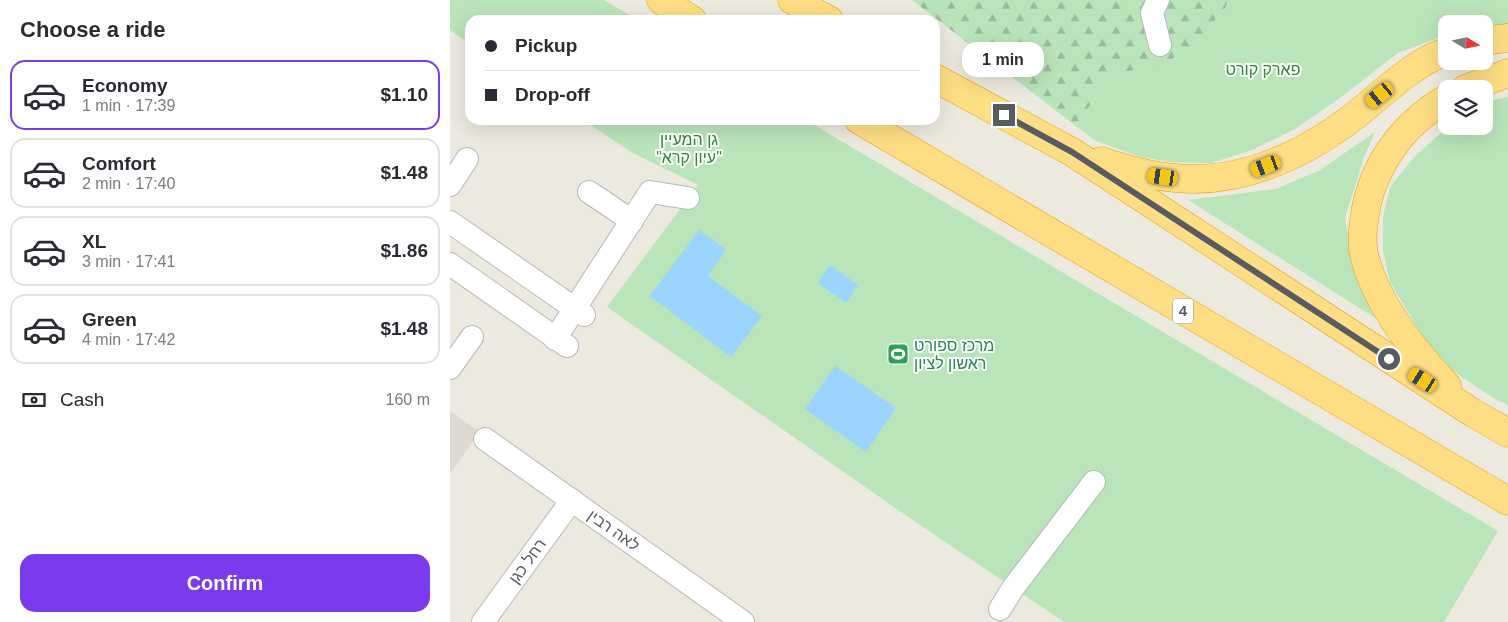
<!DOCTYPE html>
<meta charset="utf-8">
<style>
body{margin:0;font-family:Arial,"Noto Sans Hebrew",sans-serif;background:#f7f7f7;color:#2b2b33;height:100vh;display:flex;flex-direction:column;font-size:19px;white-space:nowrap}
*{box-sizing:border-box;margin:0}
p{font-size:16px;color:#7c7c81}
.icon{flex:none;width:28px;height:28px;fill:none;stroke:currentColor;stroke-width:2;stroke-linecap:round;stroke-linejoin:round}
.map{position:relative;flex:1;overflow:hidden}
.sheet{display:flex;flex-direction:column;background:#fff;width:450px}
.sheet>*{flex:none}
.banner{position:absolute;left:15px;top:15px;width:475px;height:110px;border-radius:15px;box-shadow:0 5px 20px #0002;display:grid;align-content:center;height:110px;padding:0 20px;background:#fff}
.needle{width:32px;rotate:100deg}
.buttons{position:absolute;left:988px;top:15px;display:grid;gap:10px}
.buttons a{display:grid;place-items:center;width:55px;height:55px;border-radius:10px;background:#fff;box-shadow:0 5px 20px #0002;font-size:25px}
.end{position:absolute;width:22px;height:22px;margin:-11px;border:6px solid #585c60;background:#fff;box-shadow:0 0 0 2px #fff}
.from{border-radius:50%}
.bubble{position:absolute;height:35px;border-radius:15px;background:#fff;box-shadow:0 5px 20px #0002;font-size:16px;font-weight:600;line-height:35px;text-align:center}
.car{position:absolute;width:15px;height:30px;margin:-15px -8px;border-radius:6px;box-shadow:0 0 4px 1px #0007;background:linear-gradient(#f5c518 24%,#345 0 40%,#f5c518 0 76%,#345 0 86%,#f5c518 0)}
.banner b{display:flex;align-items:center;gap:18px;height:48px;font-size:19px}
.banner b+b{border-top:1px solid #e1e1e2}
.banner i{width:12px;height:12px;background:#2b2b33}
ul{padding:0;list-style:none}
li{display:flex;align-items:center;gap:15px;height:70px;margin:0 10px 8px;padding:0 10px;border:2px solid #e1e1e2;border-radius:15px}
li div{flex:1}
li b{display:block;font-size:19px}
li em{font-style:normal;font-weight:600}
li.on{border-color:#7c3aed}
li>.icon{width:45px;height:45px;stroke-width:1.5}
h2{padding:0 20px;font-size:22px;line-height:60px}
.pay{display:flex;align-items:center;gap:12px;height:55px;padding:0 20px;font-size:19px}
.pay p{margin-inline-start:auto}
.action{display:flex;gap:10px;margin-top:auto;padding:10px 20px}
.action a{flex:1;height:58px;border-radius:15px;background:#7c3aed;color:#fff;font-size:20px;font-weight:600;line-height:58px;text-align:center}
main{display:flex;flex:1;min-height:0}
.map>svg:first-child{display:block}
.education{fill:#dedad0}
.forest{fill:url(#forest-firs)}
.park{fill:#bae4ba}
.water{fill:#9bd4ff}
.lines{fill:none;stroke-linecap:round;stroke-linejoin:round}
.minor-casing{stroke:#b5b7bc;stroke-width:24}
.highway-casing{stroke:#ea9f00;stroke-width:29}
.minor{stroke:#fff;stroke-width:22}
.highway{stroke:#fede84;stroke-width:28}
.route{stroke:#585c60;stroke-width:6}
.labels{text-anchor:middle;stroke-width:4;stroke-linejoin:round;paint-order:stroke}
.shield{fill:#fff;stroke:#8a8d90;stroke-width:1}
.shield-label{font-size:15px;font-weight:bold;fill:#585c60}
.park-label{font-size:16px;fill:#338436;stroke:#fff}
.leisure-label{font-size:16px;fill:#27864d;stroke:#fff;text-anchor:start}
.street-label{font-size:16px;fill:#585c60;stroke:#fff}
</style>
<main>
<section class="sheet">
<h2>Choose a ride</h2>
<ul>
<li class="on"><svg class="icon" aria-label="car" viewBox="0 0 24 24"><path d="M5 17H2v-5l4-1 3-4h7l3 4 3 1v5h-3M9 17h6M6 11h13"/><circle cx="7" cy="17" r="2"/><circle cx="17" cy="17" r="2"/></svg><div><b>Economy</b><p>1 min · 17:39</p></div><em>$1.10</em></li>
<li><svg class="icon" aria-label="car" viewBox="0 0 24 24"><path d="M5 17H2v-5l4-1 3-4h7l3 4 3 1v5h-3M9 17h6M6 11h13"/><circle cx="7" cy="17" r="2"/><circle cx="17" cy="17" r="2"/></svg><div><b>Comfort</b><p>2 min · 17:40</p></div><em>$1.48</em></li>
<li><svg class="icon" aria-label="car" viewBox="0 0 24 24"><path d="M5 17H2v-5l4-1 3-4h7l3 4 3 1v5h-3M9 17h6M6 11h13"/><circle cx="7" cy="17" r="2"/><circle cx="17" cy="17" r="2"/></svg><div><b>XL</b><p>3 min · 17:41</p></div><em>$1.86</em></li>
<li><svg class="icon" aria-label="car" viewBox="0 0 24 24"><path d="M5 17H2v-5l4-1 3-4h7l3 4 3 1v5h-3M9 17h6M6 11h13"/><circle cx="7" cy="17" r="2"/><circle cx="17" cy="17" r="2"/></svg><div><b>Green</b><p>4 min · 17:42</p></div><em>$1.48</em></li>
</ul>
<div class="pay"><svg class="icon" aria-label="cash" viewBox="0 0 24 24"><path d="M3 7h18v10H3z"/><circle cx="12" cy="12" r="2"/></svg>Cash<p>160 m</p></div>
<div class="action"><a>Confirm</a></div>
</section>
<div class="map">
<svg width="1058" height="622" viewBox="0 0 1058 622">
<defs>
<pattern id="forest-firs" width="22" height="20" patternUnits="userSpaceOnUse" patternTransform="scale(1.25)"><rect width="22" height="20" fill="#bae4ba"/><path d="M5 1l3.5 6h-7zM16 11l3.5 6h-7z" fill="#9abc9b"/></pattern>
</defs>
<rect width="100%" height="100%" fill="#ece9df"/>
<path class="education" d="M0,411l30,21 -30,41z"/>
<path class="forest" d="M462,0h316l-2,7 -32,39 -30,18 -53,11 -35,51z"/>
<g class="park">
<path d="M0,0h154l34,20h-168v24l-20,-14z"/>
<path d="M778,0h280v25l-24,1v-2h-38v11l-48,18 -61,47 -42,29 -43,21 -41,13 -40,-1 -30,-5 -45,-16 -20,-15 35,-51 53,-11 30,-18 32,-39z"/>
<path d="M1058,97v308l-16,-8 -39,-26 -29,-32 -34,-57 -7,-31v-34l7,-30 26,-32 33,-29h35v-22l9,-4z"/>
<path d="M133,120h223l692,411 -54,91h-380l-163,-110 -294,-205 91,-122 -67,-33z"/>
<path d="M925,132l-11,25 -19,61 9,49 23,52 -189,-119 88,-11 44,-19z"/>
</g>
<g class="water">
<path d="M249,230l27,20 -18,26 54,40 -31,41 -81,-61z"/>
<path d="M380,265l28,20 -12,18 -28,-20z"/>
<path d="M385,366l61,42 -30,44 -61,-43z"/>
</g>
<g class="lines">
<g class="minor-casing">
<g id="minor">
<path d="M708,0l-6,13 8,32"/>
<path d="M0,185l17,-26"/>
<path d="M139,192l43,29"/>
<path d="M0,222l134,93"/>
<path d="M0,264l117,82"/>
<path d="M105,339l95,-147 38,6"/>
<path d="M0,368l22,-31"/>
<path d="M35,439l258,183"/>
<path d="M550,609l13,-21 81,-106"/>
<path d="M33,622l89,-122"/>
</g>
</g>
<g class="highway-casing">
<g id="highway">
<path d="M211,0l31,20"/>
<path d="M342,0l37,20"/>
<path d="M1034,41l24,-3"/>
<path d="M485,78l137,74 401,261 35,20"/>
<path d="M1015,89l43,-16"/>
<path d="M996,99c-45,26 -76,70 -82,122 -2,13 -2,29 2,41 13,45 49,90 81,124"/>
<path d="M409,120l649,381"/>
<path d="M651,161c24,8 49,15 74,17 69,7 135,-26 187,-68 23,-19 56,-50 84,-58"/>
</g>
</g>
<use href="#minor" class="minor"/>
<use href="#highway" class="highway"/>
</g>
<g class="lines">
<path class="route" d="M554,115l68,37 317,207"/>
</g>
<defs>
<g id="stadium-square" transform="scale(1.125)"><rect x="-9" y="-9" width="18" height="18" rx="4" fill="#2e9e5b" stroke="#fff"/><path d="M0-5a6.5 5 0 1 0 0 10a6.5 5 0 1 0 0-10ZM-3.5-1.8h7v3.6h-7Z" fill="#fff"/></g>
</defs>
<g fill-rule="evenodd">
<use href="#stadium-square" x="448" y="354"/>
</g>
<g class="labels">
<rect class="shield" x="723" y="298.5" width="20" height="25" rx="4"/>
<g class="shield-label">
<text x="733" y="316">4</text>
</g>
<g class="park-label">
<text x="813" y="75">פארק קורט</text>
<text x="239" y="145">גן המעיין<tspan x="239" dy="18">"עיון קרא"</tspan></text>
</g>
<g class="leisure-label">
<text x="464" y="351">מרכז ספורט<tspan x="464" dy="18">ראשון לציון</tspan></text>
</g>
<g class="street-label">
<text transform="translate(164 530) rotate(35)" y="6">לאה רבין</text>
<text transform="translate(77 561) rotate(-54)" y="6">רחל כגן</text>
</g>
</g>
</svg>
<div class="buttons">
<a><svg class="needle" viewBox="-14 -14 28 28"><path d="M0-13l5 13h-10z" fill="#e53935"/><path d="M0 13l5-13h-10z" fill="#7c7c81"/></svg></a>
<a><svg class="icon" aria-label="layers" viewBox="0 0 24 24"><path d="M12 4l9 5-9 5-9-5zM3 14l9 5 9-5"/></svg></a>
</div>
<i class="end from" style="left:939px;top:359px"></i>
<i class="end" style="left:554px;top:115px"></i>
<div class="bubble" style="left:512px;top:42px;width:82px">1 min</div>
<i class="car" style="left:930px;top:95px;rotate:231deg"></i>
<i class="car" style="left:816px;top:166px;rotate:250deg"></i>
<i class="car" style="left:713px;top:177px;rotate:278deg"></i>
<i class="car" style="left:973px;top:380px;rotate:303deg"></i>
<div class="banner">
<b><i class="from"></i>Pickup</b>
<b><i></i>Drop-off</b>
</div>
</div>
</main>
